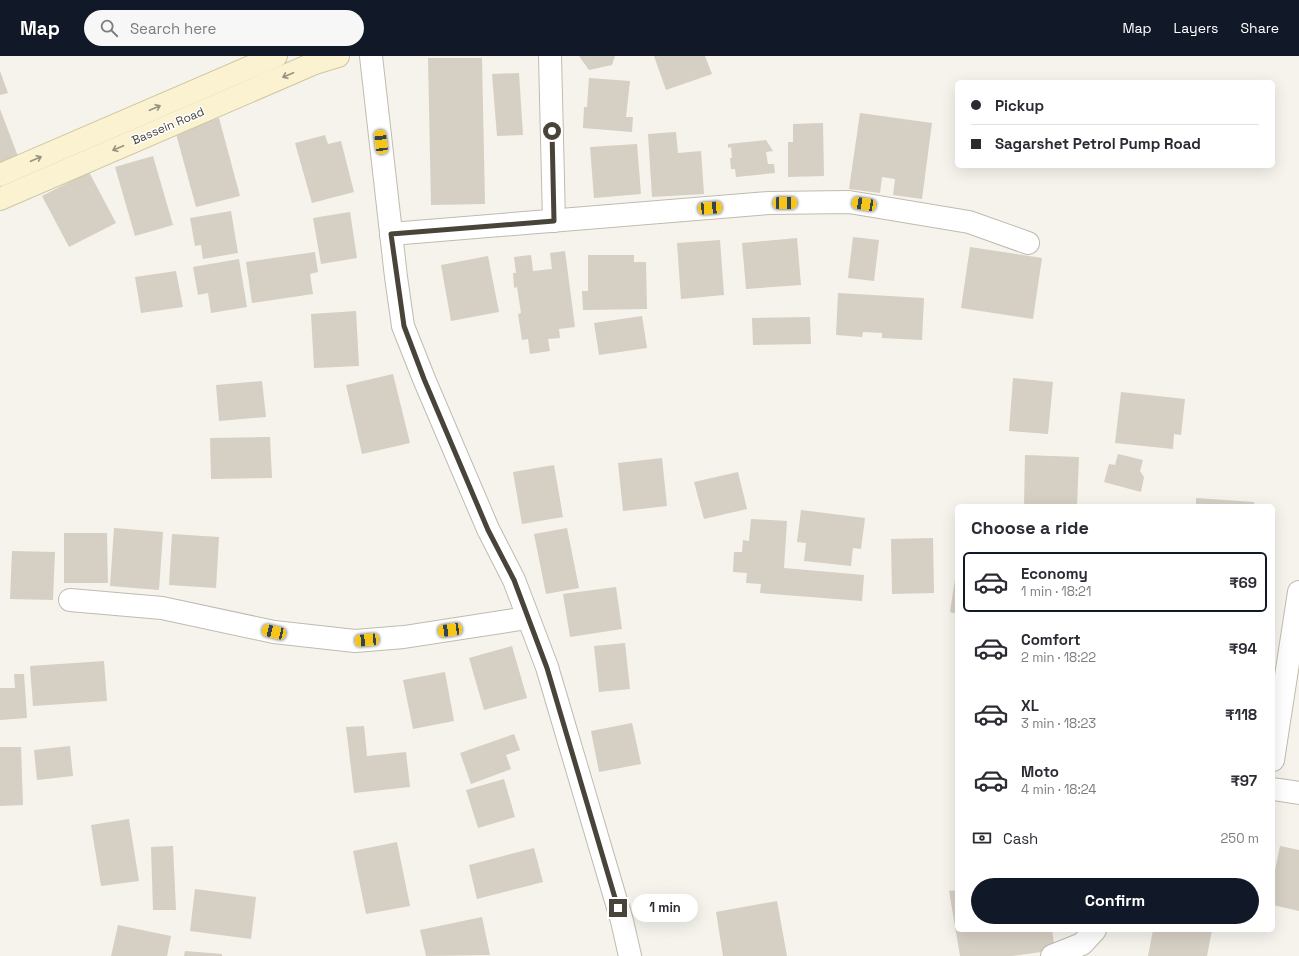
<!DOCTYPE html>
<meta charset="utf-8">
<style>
body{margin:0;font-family:"Space Grotesk",sans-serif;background:#f7f7f7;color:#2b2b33;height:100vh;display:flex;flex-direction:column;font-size:15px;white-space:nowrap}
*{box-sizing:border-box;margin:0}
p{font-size:13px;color:#7c7c81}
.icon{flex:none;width:22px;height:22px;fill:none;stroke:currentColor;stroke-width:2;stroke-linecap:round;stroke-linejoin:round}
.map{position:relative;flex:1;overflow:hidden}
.side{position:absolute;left:955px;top:448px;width:320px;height:428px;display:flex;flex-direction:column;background:#fff;border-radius:6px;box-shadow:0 4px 16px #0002}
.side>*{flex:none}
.hud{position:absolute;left:955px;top:24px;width:320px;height:88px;border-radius:6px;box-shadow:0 4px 16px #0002;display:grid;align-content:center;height:88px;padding:0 16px;background:#fff}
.end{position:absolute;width:18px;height:18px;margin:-9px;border:5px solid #49443a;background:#fff;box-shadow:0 0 0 2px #fff}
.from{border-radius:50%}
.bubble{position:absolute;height:28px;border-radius:14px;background:#fff;box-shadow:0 4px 16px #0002;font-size:13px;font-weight:700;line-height:28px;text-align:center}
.car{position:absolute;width:12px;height:24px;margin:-12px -6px;border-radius:5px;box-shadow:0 0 3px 1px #0007;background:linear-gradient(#f5c518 24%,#345 0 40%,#f5c518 0 76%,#345 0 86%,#f5c518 0)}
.hud b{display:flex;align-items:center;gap:14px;height:38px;font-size:15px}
.hud b+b{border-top:1px solid #e1e1e2}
.hud i{width:10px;height:10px;background:#2b2b33}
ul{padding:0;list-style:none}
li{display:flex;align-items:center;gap:12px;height:60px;margin:0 8px 6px;padding:0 8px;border:2px solid transparent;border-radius:6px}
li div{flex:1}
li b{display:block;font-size:15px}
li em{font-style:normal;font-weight:700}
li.selected{border-color:#111827}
li>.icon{width:36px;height:36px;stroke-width:1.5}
h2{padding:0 16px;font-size:18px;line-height:48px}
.pay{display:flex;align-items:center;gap:10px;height:44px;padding:0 16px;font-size:15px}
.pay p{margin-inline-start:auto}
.cta{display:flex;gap:8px;margin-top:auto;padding:8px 16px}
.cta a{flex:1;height:46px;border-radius:24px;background:#111827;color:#fff;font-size:16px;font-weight:700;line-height:46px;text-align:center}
header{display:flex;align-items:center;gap:24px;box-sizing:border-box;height:56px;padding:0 20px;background:#111827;color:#fff}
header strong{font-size:19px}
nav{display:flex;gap:22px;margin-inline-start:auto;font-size:14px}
.search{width:280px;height:36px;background:#f7f7f7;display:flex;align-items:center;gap:10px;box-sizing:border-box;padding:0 14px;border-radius:22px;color:#7c7c81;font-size:15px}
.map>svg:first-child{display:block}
.building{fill:#d6cfc3}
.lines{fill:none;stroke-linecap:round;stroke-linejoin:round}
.minor-casing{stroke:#c0bbaf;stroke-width:24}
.tertiary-casing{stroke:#c0bbaf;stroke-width:24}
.secondary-casing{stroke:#d0c6a0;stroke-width:24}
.minor{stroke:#fff;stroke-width:22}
.tertiary{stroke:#fff;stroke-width:22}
.secondary{stroke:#faf2d1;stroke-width:22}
.oneway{stroke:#99927e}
.route{stroke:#49443a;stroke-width:5}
.labels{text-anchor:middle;stroke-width:3;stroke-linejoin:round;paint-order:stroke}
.street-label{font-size:12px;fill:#49443a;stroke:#fff}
</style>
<header>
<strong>Map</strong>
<div class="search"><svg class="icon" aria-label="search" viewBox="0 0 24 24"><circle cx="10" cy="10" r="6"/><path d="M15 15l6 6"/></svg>Search here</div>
<nav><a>Map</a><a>Layers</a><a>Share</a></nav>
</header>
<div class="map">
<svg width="1299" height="900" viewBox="0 0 1299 900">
<rect width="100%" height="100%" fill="#f5f3ec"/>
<g class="building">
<path d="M579,0h36l-3,9 -23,5z"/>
<path d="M654,0h51l7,18 -46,16z"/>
<path d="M428,2h54l3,146 -54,1z"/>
<path d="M0,15l8,22 -8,2z"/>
<path d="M519,17l4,62 -26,1 -5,-62z"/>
<path d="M589,22l41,3 -4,36h7l-1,15 -49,-4 1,-21h3z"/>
<path d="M0,53l19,50 -19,7z"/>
<path d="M860,57l72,10 -10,76 -29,-4 2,-16 -13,-2 -2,16 -31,-4z"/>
<path d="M219,62l21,78 -44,11 -21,-77z"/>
<path d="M823,67l1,53 -36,1v-35h5v-18z"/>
<path d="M676,76l2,21 23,-2 3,43 -52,3 -4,-63z"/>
<path d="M325,79l3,9 13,-3 13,51 -42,11 -17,-60z"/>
<path d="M766,84l7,11 -7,1 2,12h6l1,9 -39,4 -1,-8h-4l-1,-11h2l-1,-11 -3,1v-4z"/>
<path d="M637,88l4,50 -47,4 -4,-51z"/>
<path d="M153,100l20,69 -38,11 -20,-69z"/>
<path d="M89,116l27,51 -47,24 -27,-51z"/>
<path d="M231,155l7,42 -35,6 -2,-14 -6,1 -5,-28z"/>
<path d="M350,156l7,46 -36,6 -8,-46z"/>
<path d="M853,181l26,3 -5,41 -26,-3z"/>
<path d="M797,182l4,47 -55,4 -4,-46z"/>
<path d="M720,184l4,55 -43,4 -4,-56z"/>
<path d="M970,191l72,11 -9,61 -72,-11z"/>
<path d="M565,195l10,76 -16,2 1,9 -12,1 2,12 -20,3 -2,-15 -6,1 -4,-26 3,-1 -4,-26 -3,1 -1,-15h3l-2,-16 17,-2 2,16 19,-2 -2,-16z"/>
<path d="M315,196l3,20 -8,2 3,20 -61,9 -6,-41z"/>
<path d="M588,199h46v7h12l1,47 -64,1 -1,-19h6z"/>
<path d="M488,200l11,56 -48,9 -10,-56z"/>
<path d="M239,203l8,48 -36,6 -3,-20 -10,2 -5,-28z"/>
<path d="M176,215l7,36 -42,6 -6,-36z"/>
<path d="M838,237l86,5 -2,42 -40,-2v-5l-19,-1 -1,5 -26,-2z"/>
<path d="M356,255l3,55 -45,2 -3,-54z"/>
<path d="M642,260l5,32 -48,7 -5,-32z"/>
<path d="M810,261l1,27 -58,1 -1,-27z"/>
<path d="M393,318l17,69 -48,11 -16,-69z"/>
<path d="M1013,322l40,4 -5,52 -39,-3z"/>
<path d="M262,325l4,36 -47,4 -3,-36z"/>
<path d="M1121,336l64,7 -4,36 -7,-1 -1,15 -58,-6z"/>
<path d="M270,381l2,41 -61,1 -1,-41z"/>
<path d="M1118,398l25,6 -3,11 4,6 -3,15 -37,-10 5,-18 6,1z"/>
<path d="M1025,399l54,2 -2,49h-53z"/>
<path d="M662,402l5,48 -44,5 -5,-48z"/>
<path d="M554,409l9,52 -41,7 -9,-52z"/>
<path d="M738,416l9,37 -43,10 -10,-37z"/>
<path d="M1196,442l58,4v4h-58z"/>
<path d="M801,454l64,8 -4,31 -8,-1 -2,18 -47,-5 2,-18 -9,-1z"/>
<path d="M751,463l36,2 -3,47 80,7 -2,26 -102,-8 1,-9 -15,-1 1,-10 -14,-1 1,-20h8l1,-12 6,1z"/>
<path d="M114,472l49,4 -4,58 -49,-4z"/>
<path d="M567,472l12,60 -33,6 -12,-60z"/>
<path d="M64,477h43l1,50h-44z"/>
<path d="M172,478l47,3 -3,51 -47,-3z"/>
<path d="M933,482l1,55 -42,1 -1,-55z"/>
<path d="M12,495l43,1 -2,48 -43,-1z"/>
<path d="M956,516h1v42l-7,-2z"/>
<path d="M616,531l6,42 -52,8 -7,-43z"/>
<path d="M625,587l5,46 -31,3 -5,-46z"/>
<path d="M512,590l15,52 -43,12 -15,-52z"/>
<path d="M104,605l3,40 -74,5 -3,-40z"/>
<path d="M445,616l9,49 -41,8 -10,-49z"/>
<path d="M14,618h10l3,44 -27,2v-32h15z"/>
<path d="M632,667l9,41 -42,8 -8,-41z"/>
<path d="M364,670l3,30 39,-4 4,35 -56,6 -8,-66z"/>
<path d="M514,678l6,16 -14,5 5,14 -40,15 -11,-31z"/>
<path d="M70,690l3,30 -36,4 -3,-30z"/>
<path d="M0,691h21l2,58 -23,1z"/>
<path d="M504,723l11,38 -37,11 -12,-38z"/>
<path d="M129,763l10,62 -38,5 -10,-61z"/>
<path d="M397,786l13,64 -44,8 -13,-63z"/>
<path d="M173,790l3,64h-23l-2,-63z"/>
<path d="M1280,790l19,4v61l-26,-6v-25z"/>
<path d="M534,792l9,34 -66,17 -8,-34z"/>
<path d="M195,833l61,8 -5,42 -61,-8z"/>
<path d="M957,834v40h95l3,20 -43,6h-52l-11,-65z"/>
<path d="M777,845l10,55h-64l-7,-44z"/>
<path d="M482,861l8,38 -64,1 -6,-26z"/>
<path d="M118,869l53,11 -4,20h-56z"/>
<path d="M1153,874h59l-5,26h-59z"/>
<path d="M185,895l37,3v2h-38z"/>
</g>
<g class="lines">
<g class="minor-casing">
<g id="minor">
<path d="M550,0l4,165"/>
<path d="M391,178l378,-31 80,-1 120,20 59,21"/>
<path d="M70,544l92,8 112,24 81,9 49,-4 123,-19"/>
<path d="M1273,704l26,-168"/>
<path d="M1273,733l26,4"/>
<path d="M1052,900l30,-12 13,-14"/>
</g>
</g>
<g class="tertiary-casing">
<path id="tertiary" d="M371,0l25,221 7,49 21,53 64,150 26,51 33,87 75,254 8,35"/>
</g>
<g class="secondary-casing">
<g id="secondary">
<path d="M0,119l276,-119"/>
<path d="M0,143l315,-136 23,-7"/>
</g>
</g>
<use href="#minor" class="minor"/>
<use href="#tertiary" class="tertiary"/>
<use href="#secondary" class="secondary"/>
</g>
<defs><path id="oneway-shaft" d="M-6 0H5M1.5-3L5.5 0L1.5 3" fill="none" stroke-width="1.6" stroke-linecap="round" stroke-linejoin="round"/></defs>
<g class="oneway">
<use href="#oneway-shaft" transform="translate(288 19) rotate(157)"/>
<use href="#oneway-shaft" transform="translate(155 52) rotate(-23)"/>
<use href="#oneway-shaft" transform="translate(118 92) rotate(157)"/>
<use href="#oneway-shaft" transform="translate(36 103) rotate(-23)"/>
</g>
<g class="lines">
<path class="route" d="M552,75l2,90 -163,13 13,92 20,53 64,151 26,50 33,88 71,240"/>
</g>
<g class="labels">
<g class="street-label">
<text transform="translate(168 70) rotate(-23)" y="4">Bassein Road</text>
</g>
</g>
</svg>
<i class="end from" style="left:552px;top:75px"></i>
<i class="end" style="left:618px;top:852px"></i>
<div class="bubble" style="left:632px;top:838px;width:66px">1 min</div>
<i class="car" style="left:381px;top:86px;rotate:353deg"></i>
<i class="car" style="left:785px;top:147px;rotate:89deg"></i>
<i class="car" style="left:864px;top:148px;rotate:279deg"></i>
<i class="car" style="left:710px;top:152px;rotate:86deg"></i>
<i class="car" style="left:450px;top:574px;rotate:262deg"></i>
<i class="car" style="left:274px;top:576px;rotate:283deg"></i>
<i class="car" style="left:367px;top:584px;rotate:265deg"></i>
<div class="hud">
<b><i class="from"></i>Pickup</b>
<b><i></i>Sagarshet Petrol Pump Road</b>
</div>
<section class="side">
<h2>Choose a ride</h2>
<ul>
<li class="selected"><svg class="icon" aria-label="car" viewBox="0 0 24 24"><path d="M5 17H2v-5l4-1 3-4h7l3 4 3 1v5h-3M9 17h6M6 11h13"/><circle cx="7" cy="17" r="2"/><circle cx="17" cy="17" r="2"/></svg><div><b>Economy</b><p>1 min · 18:21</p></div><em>₹69</em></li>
<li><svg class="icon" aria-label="car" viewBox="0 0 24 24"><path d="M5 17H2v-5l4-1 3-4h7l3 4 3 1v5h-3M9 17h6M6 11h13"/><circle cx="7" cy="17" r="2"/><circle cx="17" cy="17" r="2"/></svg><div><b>Comfort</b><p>2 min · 18:22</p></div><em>₹94</em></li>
<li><svg class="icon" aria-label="car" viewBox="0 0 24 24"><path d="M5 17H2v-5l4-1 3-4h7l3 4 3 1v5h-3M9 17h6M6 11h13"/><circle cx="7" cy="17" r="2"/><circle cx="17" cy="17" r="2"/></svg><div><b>XL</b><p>3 min · 18:23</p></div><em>₹118</em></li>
<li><svg class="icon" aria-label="car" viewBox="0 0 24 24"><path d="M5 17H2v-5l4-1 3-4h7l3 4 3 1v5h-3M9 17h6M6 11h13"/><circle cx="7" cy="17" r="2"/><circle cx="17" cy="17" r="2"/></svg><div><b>Moto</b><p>4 min · 18:24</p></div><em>₹97</em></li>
</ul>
<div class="pay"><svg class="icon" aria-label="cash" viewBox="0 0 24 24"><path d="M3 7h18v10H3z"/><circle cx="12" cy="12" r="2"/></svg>Cash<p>250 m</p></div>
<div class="cta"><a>Confirm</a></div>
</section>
</div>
